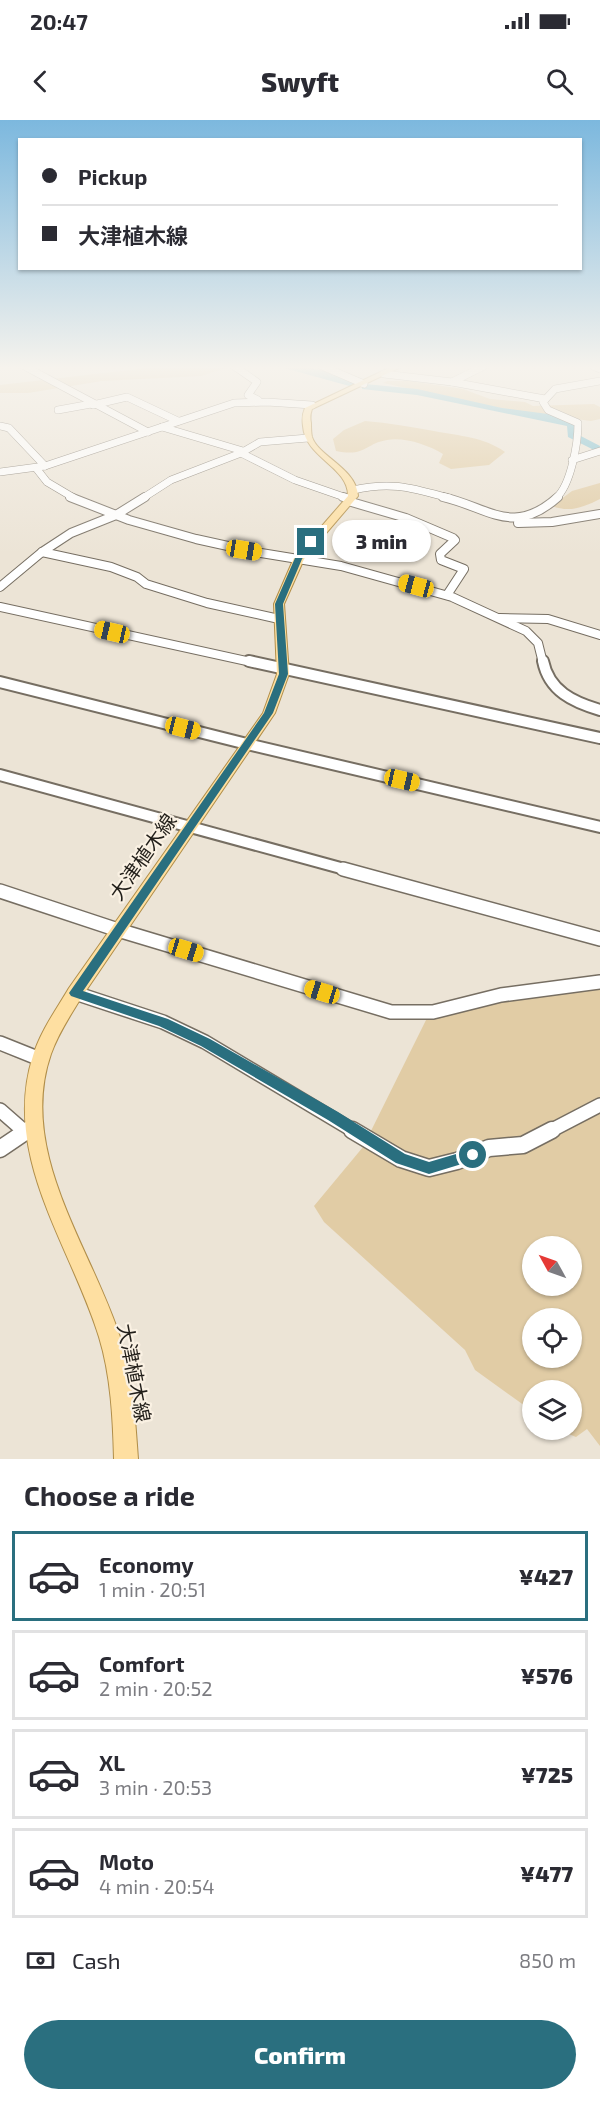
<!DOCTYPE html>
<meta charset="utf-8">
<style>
body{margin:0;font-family:"Exo 2","Noto Sans JP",sans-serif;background:#f2f2f3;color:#2b2b33;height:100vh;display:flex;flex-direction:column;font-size:22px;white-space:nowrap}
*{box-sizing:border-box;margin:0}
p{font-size:20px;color:#7c7c81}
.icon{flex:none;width:33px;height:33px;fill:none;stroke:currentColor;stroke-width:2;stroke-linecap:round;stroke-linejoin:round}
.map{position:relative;height:1339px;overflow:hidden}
.panel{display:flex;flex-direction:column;background:#fff;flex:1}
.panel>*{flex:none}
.top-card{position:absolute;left:18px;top:18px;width:564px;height:132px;border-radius:0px;box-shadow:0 2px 4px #0004;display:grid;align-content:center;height:132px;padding:0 24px;background:#fff}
.needle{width:39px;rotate:310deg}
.fabs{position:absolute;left:522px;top:1116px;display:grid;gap:12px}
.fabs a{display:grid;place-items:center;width:60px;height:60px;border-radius:50%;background:#fff;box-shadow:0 2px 4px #0004;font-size:30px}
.end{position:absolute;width:27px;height:27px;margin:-14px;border:8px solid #2a6f7f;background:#fff;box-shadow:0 0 0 3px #fff}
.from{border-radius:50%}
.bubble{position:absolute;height:42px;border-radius:21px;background:#fff;box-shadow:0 2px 4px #0004;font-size:20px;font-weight:800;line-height:42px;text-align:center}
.car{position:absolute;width:18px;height:36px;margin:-18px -9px;border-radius:8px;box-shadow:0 0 4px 2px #0007;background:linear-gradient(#f5c518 24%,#345 0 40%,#f5c518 0 76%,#345 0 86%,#f5c518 0)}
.top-card b{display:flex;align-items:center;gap:21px;height:57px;font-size:22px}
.top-card b+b{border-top:2px solid #e1e1e2}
.top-card i{width:15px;height:15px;background:#2b2b33}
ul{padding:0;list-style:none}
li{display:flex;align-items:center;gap:18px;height:90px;margin:0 12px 9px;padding:0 12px;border:3px solid #e1e1e2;border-radius:0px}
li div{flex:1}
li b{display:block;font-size:22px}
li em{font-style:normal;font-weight:800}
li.selected{border-color:#2a6f7f}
li>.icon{width:54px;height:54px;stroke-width:1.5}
h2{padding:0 24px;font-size:27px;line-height:72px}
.pay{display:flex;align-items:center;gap:15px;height:66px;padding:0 24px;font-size:22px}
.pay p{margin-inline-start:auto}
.action{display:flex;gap:12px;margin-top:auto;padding:12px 24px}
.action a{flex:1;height:69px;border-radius:36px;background:#2a6f7f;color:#fff;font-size:24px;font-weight:800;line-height:69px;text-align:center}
.status{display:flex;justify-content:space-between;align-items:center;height:42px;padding:0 30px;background:#fff;direction:ltr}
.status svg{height:16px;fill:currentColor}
header{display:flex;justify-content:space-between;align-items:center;height:78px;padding:0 24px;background:#fff;font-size:27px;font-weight:800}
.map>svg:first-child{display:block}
.green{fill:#e1cca5;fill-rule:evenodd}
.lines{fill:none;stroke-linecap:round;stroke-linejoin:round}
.river{fill:#7bbecf;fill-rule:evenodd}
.minor-far4-casing{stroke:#766e62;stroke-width:8}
.minor-far3-casing{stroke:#766e62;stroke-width:10}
.minor-far2-casing{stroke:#766e62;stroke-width:14}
.minor-far1-casing{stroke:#766e62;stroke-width:16}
.minor-casing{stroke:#766e62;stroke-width:19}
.major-casing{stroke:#b18e49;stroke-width:2}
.minor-far4{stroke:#fff;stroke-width:7}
.minor-far3{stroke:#fff;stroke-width:8}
.minor-far2{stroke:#fff;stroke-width:10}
.minor-far1{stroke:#fff;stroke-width:13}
.minor{stroke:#fff;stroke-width:16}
.major{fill:#fedfa1;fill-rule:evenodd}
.route{fill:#2a6f7f}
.labels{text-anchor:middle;stroke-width:4.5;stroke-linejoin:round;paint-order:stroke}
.street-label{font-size:20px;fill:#221f1a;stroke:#faf1e3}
</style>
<div class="status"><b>20:47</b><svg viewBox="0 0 49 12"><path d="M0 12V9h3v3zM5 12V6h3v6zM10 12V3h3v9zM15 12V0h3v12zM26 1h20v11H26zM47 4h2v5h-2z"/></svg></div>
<header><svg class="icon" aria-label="back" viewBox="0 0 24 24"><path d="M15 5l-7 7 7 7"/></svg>Swyft<svg class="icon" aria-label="search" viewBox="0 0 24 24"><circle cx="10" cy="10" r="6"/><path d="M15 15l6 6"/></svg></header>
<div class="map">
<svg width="600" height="1339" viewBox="0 0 600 1339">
<rect width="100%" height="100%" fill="#ece4d6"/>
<g class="green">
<path d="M164,246l65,1 -28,9 -99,5 -74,12h-28v-8z"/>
<path d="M387,261h22l54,8 27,10 35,3 8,4 61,-2 6,3v12l-9,2 -76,-10 -132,-28z"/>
<path d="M365,301c24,2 46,6 69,10 26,5 50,6 71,21l-16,13 -38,4 -12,-6 4,-9c-15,-9 -38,-17 -56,-14 -23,4 -21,17 -51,11l-3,-12 11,-9z"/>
<path d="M600,363v16c-16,8 -30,14 -48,7l20,-15z"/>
<path d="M600,866v460l-13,-17 -11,8 -17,-7h13v-40h-40v21l-57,-41 -10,-20 -141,-128 -10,-16 49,-59 64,-129 76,-19zM532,1126h40v40h-40zM532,1198h40v40h-40z"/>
</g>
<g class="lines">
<g class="river">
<path d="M277,246c23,0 62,4 81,18l-5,3z"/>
<path d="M365,264l52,5 85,19 46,6 28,8 1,12 23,12v7l-32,-16 -1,-11 -150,-31 -55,-6v-4z"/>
</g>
<g class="minor-far4-casing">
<g id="minor-far4">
<path d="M24,246l124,66"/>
<path d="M234,246l23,16 -9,13 10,5"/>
<path d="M322,246l42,18"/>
<path d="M593,246l7,3"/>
<path d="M384,254l68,8 32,-16"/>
<path d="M452,262l93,17"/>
<path d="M93,285l34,-8 51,24"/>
<path d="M58,290l33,-6"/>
<path d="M0,306l9,2 36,38"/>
<path d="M162,307l81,24"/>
<path d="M241,333l54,27 52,18"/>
<path d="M572,340l28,-9"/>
<path d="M36,348l11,14 27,16"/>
<path d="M0,352l45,-6 189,-63 33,-1 45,3"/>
<path d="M353,370c39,-9 59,-2 96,8"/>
<path d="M143,378l28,-18 70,-27 19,-11 48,-4"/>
<path d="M556,378c15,-13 22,-55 22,-75l-30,-13 -5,-8 12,-13 45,-8"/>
</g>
</g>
<g class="minor-far3-casing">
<g id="minor-far3">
<path d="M70,377l59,23 67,19 59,13 86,14 111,31 74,34 12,12 5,20"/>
<path d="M343,377l7,2"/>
<path d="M443,377c47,11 70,40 115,0"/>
<path d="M348,381l58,17 47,20 2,2 -15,14 1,6 23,9 -17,26"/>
<path d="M518,403l34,-1 48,-8"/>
<path d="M42,432l69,15 26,10 9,7 61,19 72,16"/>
<path d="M0,467l42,-35 29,-19 45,-18 29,-18"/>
<path d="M0,487l256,56"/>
<path d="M500,498l48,1 52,16"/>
</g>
</g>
<g class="minor-far2-casing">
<g id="minor-far2">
<path d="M249,541l351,77"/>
<path d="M543,541c6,30 30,41 57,49"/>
<path d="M0,562l247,62 353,83"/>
<path d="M0,655l348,95"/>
</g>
</g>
<g class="minor-far1-casing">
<g id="minor-far1">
<path d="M343,749l257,70"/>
<path d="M0,771l118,39 273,82h42l68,-17 99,-13"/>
<path d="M75,873l88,29 42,20 149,89"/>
<path d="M0,923l40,16"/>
<path d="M0,990l24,21"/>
<path d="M26,1011l7,-5"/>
<path d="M550,1011l50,-26"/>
</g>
</g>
<g class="minor-casing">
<g id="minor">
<path d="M352,1010l49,29 28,9 28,-7 32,-13 34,-3 29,-15"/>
<path d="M0,1029l28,-19"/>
</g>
</g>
<g class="major-casing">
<path id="major" d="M393,246h10l-91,43c-2,6 -2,9 -1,14 0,5 0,10 1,14 6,19 45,32 46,59l-54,63 -20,45 5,70 -14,39 -194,285c-11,18 -23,36 -30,56 -34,98 40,193 69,283 13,39 15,81 18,122h-24c-1,-40 -3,-83 -15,-122 -28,-91 -98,-181 -66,-281 7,-24 23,-46 36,-68l194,-275 14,-39 -3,-70 20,-46 54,-62c1,-29 -43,-38 -45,-70 -1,-7 -1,-11 2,-18z"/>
</g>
<use href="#minor-far4" class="minor-far4"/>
<use href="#minor-far3" class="minor-far3"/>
<use href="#minor-far2" class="minor-far2"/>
<use href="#minor-far1" class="minor-far1"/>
<use href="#minor" class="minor"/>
<use href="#major" class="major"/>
</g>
<linearGradient id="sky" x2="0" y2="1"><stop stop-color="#7cb8de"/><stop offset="0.57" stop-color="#f6f3ed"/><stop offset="1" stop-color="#f6f3ed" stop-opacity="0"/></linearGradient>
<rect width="600" height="434" fill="url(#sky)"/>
<path class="route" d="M308,420l7,2 -13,17 -19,45 5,70 -15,39 -190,278 85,28 42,20 128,73 67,42 24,8 44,-13 5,2 2,4 -2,4 -49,15 -33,-11 -68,-43 -127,-74 -42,-20 -88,-30 -2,-3 195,-280 15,-39 -4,-70 20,-46z"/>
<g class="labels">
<g class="street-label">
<text transform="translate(143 737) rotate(-55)" y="7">大津植木線</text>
<text transform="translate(134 1253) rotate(79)" y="7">大津植木線</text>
</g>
</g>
</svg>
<div class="fabs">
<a><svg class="needle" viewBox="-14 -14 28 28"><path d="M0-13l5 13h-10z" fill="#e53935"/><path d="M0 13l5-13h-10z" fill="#7c7c81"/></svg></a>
<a><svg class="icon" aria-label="locate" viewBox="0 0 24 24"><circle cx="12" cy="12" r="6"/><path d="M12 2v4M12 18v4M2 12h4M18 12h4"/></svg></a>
<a><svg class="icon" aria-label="layers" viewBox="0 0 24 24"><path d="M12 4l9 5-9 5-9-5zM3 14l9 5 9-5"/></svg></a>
</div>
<i class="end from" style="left:473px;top:1035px"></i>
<i class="end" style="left:311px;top:422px"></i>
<div class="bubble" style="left:332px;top:400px;width:99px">3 min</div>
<i class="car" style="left:244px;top:430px;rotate:99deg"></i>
<i class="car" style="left:416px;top:466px;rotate:285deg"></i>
<i class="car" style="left:112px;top:512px;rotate:283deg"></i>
<i class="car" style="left:183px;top:608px;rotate:104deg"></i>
<i class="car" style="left:402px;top:660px;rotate:103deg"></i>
<i class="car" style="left:186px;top:830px;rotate:107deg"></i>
<i class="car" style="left:322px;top:872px;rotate:287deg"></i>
<div class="top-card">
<b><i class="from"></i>Pickup</b>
<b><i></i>大津植木線</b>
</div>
</div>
<section class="panel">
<h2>Choose a ride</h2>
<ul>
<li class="selected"><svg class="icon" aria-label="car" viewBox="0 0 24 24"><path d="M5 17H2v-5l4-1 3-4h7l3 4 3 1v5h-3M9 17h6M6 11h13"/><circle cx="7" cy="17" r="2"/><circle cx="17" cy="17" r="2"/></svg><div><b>Economy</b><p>1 min · 20:51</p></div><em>¥427</em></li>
<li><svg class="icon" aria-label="car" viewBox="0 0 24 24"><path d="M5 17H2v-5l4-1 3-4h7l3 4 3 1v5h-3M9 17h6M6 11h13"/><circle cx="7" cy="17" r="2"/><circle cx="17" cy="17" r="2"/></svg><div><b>Comfort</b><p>2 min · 20:52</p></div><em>¥576</em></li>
<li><svg class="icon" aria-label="car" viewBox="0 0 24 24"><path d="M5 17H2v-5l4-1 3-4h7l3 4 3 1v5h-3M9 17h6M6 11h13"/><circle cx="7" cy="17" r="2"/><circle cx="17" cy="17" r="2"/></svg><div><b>XL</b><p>3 min · 20:53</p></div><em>¥725</em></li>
<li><svg class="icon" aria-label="car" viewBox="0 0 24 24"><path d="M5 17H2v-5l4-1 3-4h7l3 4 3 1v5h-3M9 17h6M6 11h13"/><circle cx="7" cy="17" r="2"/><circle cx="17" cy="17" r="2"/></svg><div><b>Moto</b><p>4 min · 20:54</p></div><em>¥477</em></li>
</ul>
<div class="pay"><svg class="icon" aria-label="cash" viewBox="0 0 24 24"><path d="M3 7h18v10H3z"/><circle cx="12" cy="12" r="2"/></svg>Cash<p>850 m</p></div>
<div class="action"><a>Confirm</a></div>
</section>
